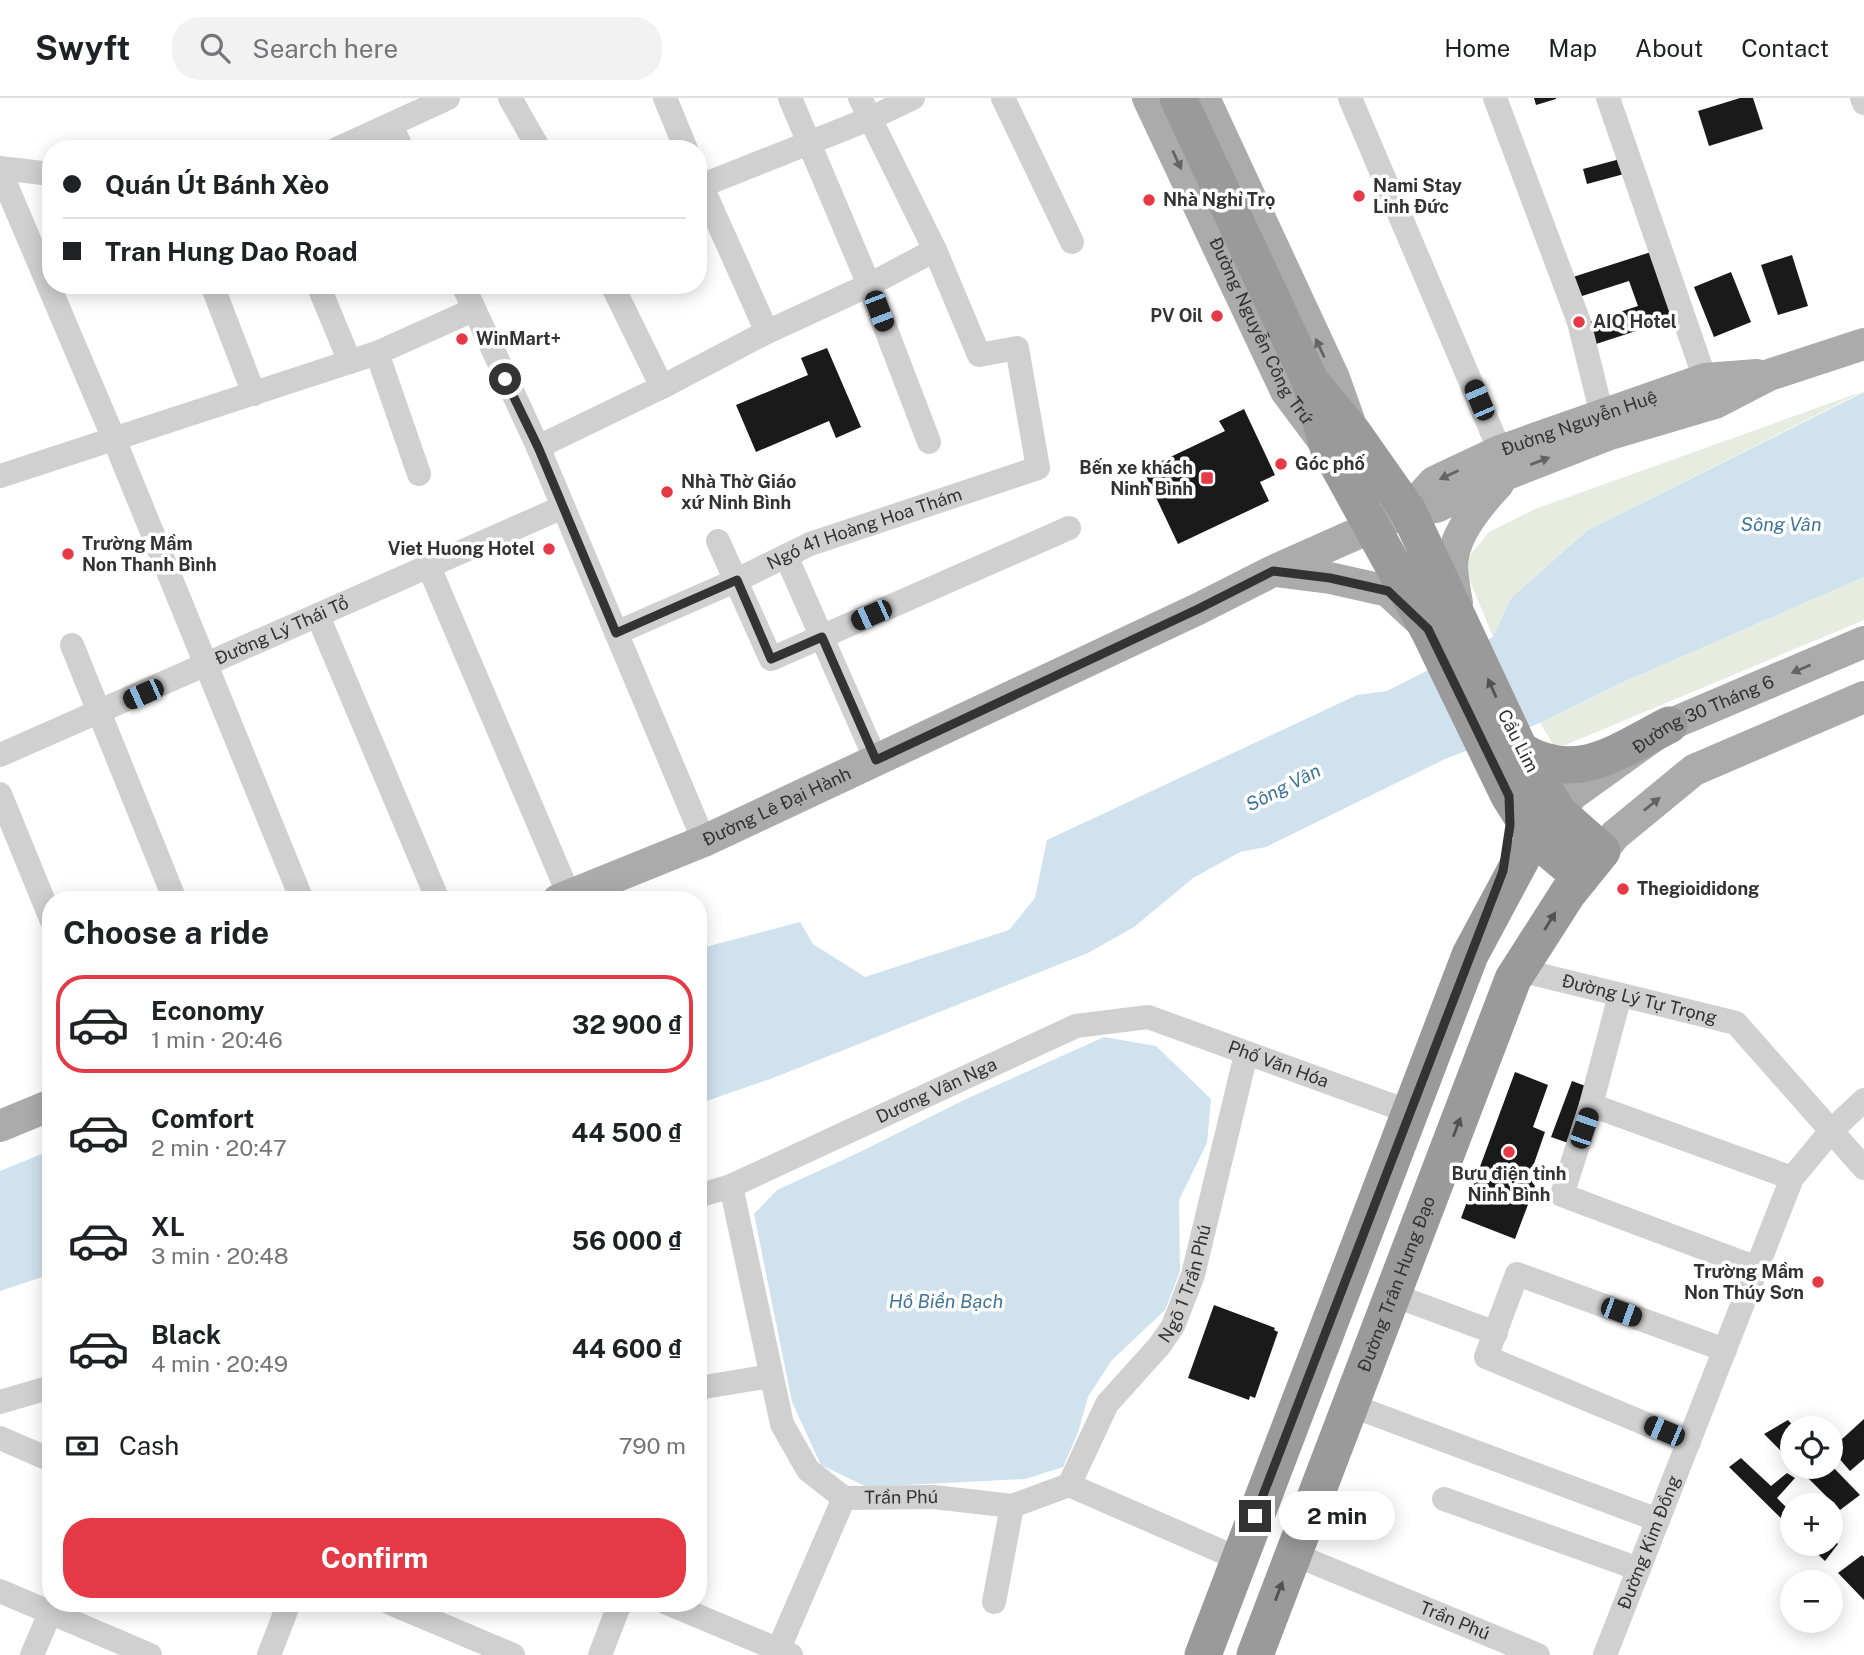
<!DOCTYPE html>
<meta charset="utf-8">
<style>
body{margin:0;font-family:"Public Sans",sans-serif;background:#f2f2f2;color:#202124;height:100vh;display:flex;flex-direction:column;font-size:26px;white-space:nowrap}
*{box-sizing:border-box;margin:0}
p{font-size:23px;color:#757577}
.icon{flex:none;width:38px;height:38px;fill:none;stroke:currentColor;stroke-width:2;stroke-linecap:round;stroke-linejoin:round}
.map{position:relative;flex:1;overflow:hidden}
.drawer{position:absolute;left:42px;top:793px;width:665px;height:721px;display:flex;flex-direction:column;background:#fff;border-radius:28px;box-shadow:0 4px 18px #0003}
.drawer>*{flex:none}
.hud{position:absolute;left:42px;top:42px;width:665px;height:154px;border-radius:28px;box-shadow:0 4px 18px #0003;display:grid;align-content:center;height:154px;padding:0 21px;background:#fff}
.tools{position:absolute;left:1780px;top:1318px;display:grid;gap:14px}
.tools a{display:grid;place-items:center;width:63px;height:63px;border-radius:50%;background:#fff;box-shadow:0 4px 18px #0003;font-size:35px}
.end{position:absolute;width:32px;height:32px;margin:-16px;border:9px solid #333;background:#fff;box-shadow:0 0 0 4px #fff}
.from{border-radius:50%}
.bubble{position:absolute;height:49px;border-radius:24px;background:#fff;box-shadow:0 4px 18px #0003;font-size:23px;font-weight:700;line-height:49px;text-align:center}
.car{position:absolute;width:21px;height:42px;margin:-21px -10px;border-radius:9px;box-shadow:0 0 5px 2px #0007;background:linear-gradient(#222 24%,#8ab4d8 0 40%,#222 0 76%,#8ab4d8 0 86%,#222 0)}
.hud b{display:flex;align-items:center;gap:24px;height:66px;font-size:26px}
.hud b+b{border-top:2px solid #e0e0e0}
.hud i{width:18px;height:18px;background:#202124}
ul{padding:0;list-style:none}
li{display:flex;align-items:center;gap:21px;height:98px;margin:0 14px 10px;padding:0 7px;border:4px solid transparent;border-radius:28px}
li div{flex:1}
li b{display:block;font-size:26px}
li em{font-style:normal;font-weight:700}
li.on{border-color:#e63946}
li>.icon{width:63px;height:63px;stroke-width:1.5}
h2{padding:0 21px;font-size:32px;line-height:84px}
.pay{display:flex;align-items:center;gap:18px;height:77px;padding:0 21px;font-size:26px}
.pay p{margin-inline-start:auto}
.action{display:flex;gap:14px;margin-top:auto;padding:14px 21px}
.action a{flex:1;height:80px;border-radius:28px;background:#e63946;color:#fff;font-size:28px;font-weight:700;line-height:80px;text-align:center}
header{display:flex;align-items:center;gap:42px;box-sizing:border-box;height:98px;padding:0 35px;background:#fff;border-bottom:2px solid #e0e0e0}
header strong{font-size:33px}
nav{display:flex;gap:38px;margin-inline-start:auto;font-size:24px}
.search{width:490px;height:63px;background:#f2f2f2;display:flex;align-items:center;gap:18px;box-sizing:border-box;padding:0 24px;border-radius:28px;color:#757577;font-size:26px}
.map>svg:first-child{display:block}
.green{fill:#e6ecdf}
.water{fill:#cfe2ee}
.building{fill:#1a1a1a}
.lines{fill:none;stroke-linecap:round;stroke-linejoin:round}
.minor{stroke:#d0d0d0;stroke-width:24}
.major{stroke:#ababab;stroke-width:32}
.highway{stroke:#9a9a9a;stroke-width:37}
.oneway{fill:#636363}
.oneway2{fill:#525252}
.route{stroke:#333;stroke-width:9}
.poi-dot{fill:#e63946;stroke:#fff;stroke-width:2.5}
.labels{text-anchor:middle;stroke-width:7;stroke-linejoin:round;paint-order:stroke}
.poi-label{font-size:18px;font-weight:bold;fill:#333;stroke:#fff;text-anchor:start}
.street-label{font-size:18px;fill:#333;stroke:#fff}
.water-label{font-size:19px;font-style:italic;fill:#3f7597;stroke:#fff}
</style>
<header>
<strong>Swyft</strong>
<div class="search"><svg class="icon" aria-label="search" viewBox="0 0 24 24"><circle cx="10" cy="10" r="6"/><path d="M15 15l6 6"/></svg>Search here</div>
<nav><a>Home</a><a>Map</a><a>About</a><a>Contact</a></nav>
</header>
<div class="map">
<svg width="1864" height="1557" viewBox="0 0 1864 1557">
<rect width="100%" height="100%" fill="#fff"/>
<g class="green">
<path d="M1864,293l-276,139 -77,68 -18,39 -30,-73 26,-32 46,-23z"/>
<path d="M1864,479v43l-308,129 -16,-26 79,-39z"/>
</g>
<g class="water">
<path d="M1864,294v185l-245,107 -79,39 -95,36 -179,88 -26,5 -47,26 -59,49 -46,26 -315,125 -75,26v-155l102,-27 13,22 52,33 144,-47 26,-32 12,-58 310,-145 30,-4 106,-54 18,-39 77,-68z"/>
<path d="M1104,939l52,9 55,53 -4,44 -28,57 1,71 -15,39 -54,51 -23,36 -10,35 -15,35 -38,12 -158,8 -46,-22 -29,-63 -38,-188 23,-24 83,-38 106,-53z"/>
<path d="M51,1052v124l-51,17v-120z"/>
</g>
<g class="building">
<path d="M1534,0h22v1l-20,6z"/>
<path d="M1740,0h13l10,31 -54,17 -11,-35z"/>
<path d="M1620,61l4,15 -37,10 -4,-15z"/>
<path d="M1651,154l22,67 -77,25 -7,-22 49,-16 -9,-25 -50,16 -6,-20z"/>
<path d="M1792,157l16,51 -30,9 -17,-50z"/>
<path d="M1731,174l20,50 -37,15 -20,-50z"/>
<path d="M827,250l34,79 -25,11 -7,-17 -73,31 -20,-47 72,-30 -7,-17z"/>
<path d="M1244,311l31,66 -15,7 9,19 -91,43 -35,-74 82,-39 -6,-10z"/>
<path d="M1515,974l33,13 -15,42 12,5 -16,46 6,8 -20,53 -54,-21z"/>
<path d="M1572,983l19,7 -20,56 -20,-7z"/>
<path d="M1214,1207l61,23 -1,2 4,2 -23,66 -5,-2 -1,4 -61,-22z"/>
<path d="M1864,1321v40l-14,12 -19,-22z"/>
<path d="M1788,1322l7,8h-3v34l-28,-28z"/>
<path d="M1741,1360l30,28 16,-13 8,5 -18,20 15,15v16l-63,-62z"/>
<path d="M1830,1366l30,31 -20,15 -44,-44h34z"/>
<path d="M1830,1438l8,8 -13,17 -18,-17h23z"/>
<path d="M1862,1457l2,2v43l-26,-27z"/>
</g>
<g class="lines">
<g class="minor">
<path d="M510,0l29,51"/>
<path d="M665,0l21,51"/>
<path d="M790,0l79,187 60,157"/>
<path d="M1003,0l69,144"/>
<path d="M1350,0l150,353"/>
<path d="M1495,0l84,224 27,109"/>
<path d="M1608,0l97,281"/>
<path d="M1862,0l2,5"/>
<path d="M391,27l11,24"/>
<path d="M337,51l111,-51"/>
<path d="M0,70l51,6"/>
<path d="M0,73l114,268 188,461"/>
<path d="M698,80l69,154"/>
<path d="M698,89l171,-68 44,-21"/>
<path d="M212,187l42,109"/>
<path d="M318,187l32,77"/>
<path d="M463,187l75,162 166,394"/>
<path d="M612,187l50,102"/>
<path d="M377,255l42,121"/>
<path d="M538,349l124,-60 105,-55 102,-47 66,-35"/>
<path d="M0,378l377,-123 96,-43"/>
<path d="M718,443l53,118 298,-131"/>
<path d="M786,458l90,204"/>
<path d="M429,469l140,328"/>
<path d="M318,518l120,284"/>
<path id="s1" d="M616,535l121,-53 73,-36 228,-76 -21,-120 -38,7 -44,-105 -75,-152"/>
<path d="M72,547l103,255"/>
<path id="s2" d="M0,657l563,-248"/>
<path d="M0,696l51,125"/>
<path id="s3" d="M1519,872l217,53 128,145"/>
<path d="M1620,897l-29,110 -29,90 195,73"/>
<path d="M1591,1007l201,73"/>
<path id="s4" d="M731,1088l51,238 26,46 36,28 90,-1 78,9 57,-21 170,74"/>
<path id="s5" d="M698,1098l33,-10 345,-160 72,-9 262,95"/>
<path d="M1393,1197l103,38"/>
<path d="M698,1290l73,-12"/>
<path d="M0,1304l51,-15"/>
<path d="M1350,1307l308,115"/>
<path d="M0,1340l51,22"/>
<path d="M1689,1344l-203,-85 31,-83 208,76"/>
<path id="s6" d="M1069,1387l38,-81 53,-59 13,-19 20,-51 53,-221"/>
<path d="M1444,1401l195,70"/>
<path id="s7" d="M1293,1456l245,101"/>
<path d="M0,1493l150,64"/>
<path d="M994,1504l18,-96"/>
<path d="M390,1505l123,52"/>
<path d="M667,1505l124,52"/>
<path d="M32,1557l18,-42"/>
<path d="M269,1557l20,-52"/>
<path d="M600,1557l20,-52"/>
<path d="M776,1557l68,-157"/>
<path id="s8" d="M1605,1557l187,-477 39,-47 33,-31"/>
</g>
<g class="major">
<path id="s9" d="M1148,0l138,293 38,51"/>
<path d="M1204,0l130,280 16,45"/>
<path id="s10" d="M1408,413l26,-29 66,-31 205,-72 52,-4"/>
<path d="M1275,473l55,7 58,13 29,27"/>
<path d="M1457,505c-2,-12 -5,-26 -5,-38 1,-30 27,-61 46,-81"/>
<path id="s11" d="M1558,714l15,-18 96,-69 195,-83"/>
<path d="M1602,753l13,-16 79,-65 170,-73"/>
<path id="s12" d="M558,802l146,-59 494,-232 75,-38 135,-60 28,-4 71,-33 100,-39 108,-32 54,-28 95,-31"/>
<path d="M0,1028l51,-21"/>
</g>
<g class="highway">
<path d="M1178,0l132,283 18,66 100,182 81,167 27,43 45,38"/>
<path d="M1520,652c56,35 98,1 149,-25"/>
<path d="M1203,1557l267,-700 53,-99 35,-44"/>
<path id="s13" d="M1255,1557l258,-676 55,-86 34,-42 -44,-39 -38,-62 -112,-239 -54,-77 -44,-53"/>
</g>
</g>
<defs><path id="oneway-solid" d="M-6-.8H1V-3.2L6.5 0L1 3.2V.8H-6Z" transform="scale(1.75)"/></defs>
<g class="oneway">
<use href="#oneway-solid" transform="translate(1177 62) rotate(65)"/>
<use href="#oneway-solid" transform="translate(1320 250) rotate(-115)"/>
<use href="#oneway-solid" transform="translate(1540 363) rotate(-21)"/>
<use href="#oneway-solid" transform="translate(1449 377) rotate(155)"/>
<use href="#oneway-solid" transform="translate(1801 571) rotate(157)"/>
<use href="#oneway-solid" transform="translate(1652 706) rotate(-39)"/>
</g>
<g class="oneway2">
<use href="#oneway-solid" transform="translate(1492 590) rotate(-114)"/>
<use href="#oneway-solid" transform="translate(1550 823) rotate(-58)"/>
<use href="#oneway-solid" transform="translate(1457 1029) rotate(-69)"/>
<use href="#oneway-solid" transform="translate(1279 1493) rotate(-69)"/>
</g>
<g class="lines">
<path class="route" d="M505,281l33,68 78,186 121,-53 34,79 51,-22 54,123 322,-151 75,-38 57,7 58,13 40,38 81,167 1,29 -7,46 -248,645"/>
</g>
<g class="poi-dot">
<circle cx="1359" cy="98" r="7"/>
<circle cx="1149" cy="102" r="7"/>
<circle cx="1217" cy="218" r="7"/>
<circle cx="1579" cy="224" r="7"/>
<circle cx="462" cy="241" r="7"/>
<circle cx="1281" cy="366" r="7"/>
<rect x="1200" y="373" width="14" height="14" rx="3.5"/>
<circle cx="667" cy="394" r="7"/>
<circle cx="549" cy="451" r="7"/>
<circle cx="68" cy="456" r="7"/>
<circle cx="1623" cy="791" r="7"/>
<circle cx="1509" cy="1054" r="7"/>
<circle cx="1818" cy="1184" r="7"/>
</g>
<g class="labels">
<g class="poi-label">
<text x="1373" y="94">Nami Stay<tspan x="1373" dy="21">Linh Đức</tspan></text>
<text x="1163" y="108">Nhà Nghỉ Trọ</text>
<text x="1203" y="224" text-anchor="end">PV Oil</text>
<text x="1593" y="230">AIQ Hotel</text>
<text x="476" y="247">WinMart+</text>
<text x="1295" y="372">Góc phố</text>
<text x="1193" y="376" text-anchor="end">Bến xe khách<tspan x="1193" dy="21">Ninh Bình</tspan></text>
<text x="681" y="390">Nhà Thờ Giáo<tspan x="681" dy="21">xứ Ninh Bình</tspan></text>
<text x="82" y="452">Trường Mầm<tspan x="82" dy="21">Non Thanh Bình</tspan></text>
<text x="535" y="457" text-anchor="end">Viet Huong Hotel</text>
<text x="1637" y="797">Thegioididong</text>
<text x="1509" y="1082" text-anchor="middle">Bưu điện tỉnh<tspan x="1509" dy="21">Ninh Bình</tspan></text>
<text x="1804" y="1180" text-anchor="end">Trường Mầm<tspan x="1804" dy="21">Non Thúy Sơn</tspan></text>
</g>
<g class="street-label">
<text dy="6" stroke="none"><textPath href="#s9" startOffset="259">Đường Nguyễn Công Trứ</textPath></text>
<text dy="6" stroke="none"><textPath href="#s10" startOffset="196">Đuờng Nguyễn Huệ</textPath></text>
<text dy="6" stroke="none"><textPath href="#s1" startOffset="270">Ngó 41 Hoàng Hoa Thám</textPath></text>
<text dy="6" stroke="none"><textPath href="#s2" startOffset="308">Đường Lý Thái Tổ</textPath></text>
<text dy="6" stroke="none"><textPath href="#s11" startOffset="177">Đường 30 Tháng 6</textPath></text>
<text transform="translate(1518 643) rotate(63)" y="6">Cầu Lim</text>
<text dy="6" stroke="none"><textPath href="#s12" startOffset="238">Đường Lê Đại Hành</textPath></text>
<text dy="6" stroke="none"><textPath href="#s3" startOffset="124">Đường Lý Tự Trọng</textPath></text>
<text dy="6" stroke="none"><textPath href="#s5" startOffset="626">Phố Văn Hóa</textPath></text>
<text dy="6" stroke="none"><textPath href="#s5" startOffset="261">Dương Vân Nga</textPath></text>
<text dy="6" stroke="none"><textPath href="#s6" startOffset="236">Ngõ 1 Trần Phú</textPath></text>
<text dy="6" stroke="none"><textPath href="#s13" startOffset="397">Đường Trân Hưng Đạo</textPath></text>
<text dy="6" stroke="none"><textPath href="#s4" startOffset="399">Trần Phú</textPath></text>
<text dy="6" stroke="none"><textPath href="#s8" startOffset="121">Đường Kim Đồng</textPath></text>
<text dy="6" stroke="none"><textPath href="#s7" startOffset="175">Trần Phú</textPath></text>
</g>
<g class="water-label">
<text x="1781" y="433">Sông Vân</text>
<text transform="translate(1283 689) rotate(-27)" y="7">Sông Vân</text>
<text x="946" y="1210">Hồ Biển Bạch</text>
</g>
</g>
</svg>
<div class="tools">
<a><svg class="icon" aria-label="locate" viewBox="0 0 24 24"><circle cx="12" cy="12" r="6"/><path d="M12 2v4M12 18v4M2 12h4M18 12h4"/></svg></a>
<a>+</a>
<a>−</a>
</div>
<i class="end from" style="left:505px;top:281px"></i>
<i class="end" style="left:1255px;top:1418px"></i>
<div class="bubble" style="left:1279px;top:1393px;width:116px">2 min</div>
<i class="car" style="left:879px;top:213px;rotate:159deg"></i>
<i class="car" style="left:1479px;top:302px;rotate:337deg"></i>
<i class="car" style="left:871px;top:517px;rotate:246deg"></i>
<i class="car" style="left:143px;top:596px;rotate:246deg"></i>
<i class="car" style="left:1584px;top:1030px;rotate:19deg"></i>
<i class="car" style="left:1621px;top:1214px;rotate:110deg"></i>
<i class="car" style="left:1664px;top:1333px;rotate:293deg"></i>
<div class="hud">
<b><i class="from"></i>Quán Út Bánh Xèo</b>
<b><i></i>Tran Hung Dao Road</b>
</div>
<section class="drawer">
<h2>Choose a ride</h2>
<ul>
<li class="on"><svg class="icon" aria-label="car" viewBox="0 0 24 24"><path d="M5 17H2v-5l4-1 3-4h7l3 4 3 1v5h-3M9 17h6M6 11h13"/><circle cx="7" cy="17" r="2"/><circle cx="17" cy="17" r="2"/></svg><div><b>Economy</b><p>1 min · 20:46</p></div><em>32 900 ₫</em></li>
<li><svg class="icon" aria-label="car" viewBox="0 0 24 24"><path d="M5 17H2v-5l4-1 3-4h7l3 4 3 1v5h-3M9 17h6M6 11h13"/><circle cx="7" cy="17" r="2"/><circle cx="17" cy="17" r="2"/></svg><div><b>Comfort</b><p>2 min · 20:47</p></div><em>44 500 ₫</em></li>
<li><svg class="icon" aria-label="car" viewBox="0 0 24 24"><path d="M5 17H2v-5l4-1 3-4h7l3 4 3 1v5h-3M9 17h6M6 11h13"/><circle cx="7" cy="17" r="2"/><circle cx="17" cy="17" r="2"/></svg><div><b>XL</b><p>3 min · 20:48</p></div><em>56 000 ₫</em></li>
<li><svg class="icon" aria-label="car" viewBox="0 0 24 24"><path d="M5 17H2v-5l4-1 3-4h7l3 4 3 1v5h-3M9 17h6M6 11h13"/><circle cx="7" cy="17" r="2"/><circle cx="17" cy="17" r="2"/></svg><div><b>Black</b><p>4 min · 20:49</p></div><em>44 600 ₫</em></li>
</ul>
<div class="pay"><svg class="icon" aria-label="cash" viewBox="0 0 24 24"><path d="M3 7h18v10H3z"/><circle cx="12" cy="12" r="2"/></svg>Cash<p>790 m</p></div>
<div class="action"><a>Confirm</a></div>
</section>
</div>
